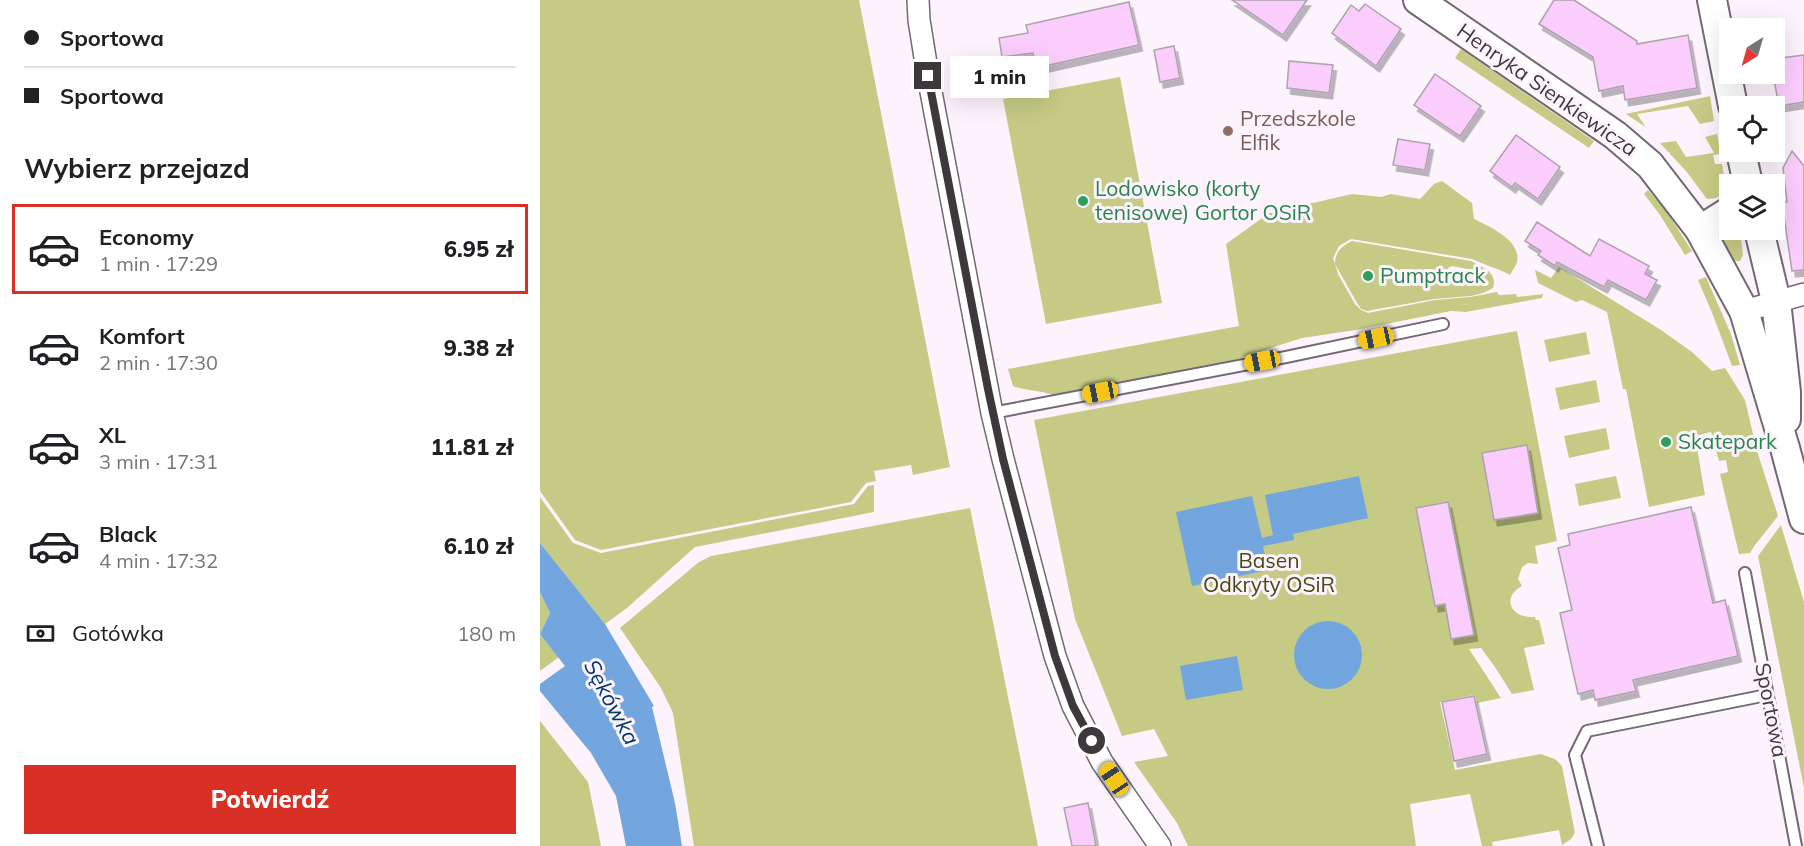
<!DOCTYPE html>
<html lang="pl">
<meta charset="utf-8">
<style>
body{margin:0;font-family:Mulish,sans-serif;background:#f6f6f6;color:#202124;height:100vh;display:flex;flex-direction:column;font-size:22px;white-space:nowrap}
*{box-sizing:border-box;margin:0}
p{font-size:20px;color:#757577}
.icon{flex:none;width:33px;height:33px;fill:none;stroke:currentColor;stroke-width:2;stroke-linecap:round;stroke-linejoin:round}
.map{position:relative;flex:1;overflow:hidden}
.drawer{display:flex;flex-direction:column;background:#fff;width:540px}
.drawer>*{flex:none}
.banner{display:grid;align-content:center;height:132px;padding:0 24px;background:#fff}
.needle{width:39px;rotate:217deg}
.tools{position:absolute;left:1179px;top:18px;display:grid;gap:12px}
.tools a{display:grid;place-items:center;width:66px;height:66px;border-radius:0px;background:#fff;box-shadow:0 6px 24px #0002;font-size:30px}
.end{position:absolute;width:27px;height:27px;margin:-14px;border:8px solid #3c383c;background:#fff;box-shadow:0 0 0 3px #fff}
.from{border-radius:50%}
.bubble{position:absolute;height:42px;border-radius:0px;background:#fff;box-shadow:0 6px 24px #0002;font-size:20px;font-weight:800;line-height:42px;text-align:center}
.car{position:absolute;width:18px;height:36px;margin:-18px -9px;border-radius:8px;box-shadow:0 0 4px 2px #0007;background:linear-gradient(#f5c518 24%,#345 0 40%,#f5c518 0 76%,#345 0 86%,#f5c518 0)}
.banner b{display:flex;align-items:center;gap:21px;height:57px;font-size:22px}
.banner b+b{border-top:2px solid #e0e0e0}
.banner i{width:15px;height:15px;background:#202124}
ul{padding:0;list-style:none}
li{display:flex;align-items:center;gap:18px;height:90px;margin:0 12px 9px;padding:0 12px;border:3px solid transparent;border-radius:0px}
li div{flex:1}
li b{display:block;font-size:22px}
li em{font-style:normal;font-weight:800}
li.active{border-color:#d93025}
li>.icon{width:54px;height:54px;stroke-width:1.5}
h2{padding:0 24px;font-size:27px;line-height:72px}
.pay{display:flex;align-items:center;gap:15px;height:66px;padding:0 24px;font-size:22px}
.pay p{margin-inline-start:auto}
.action{display:flex;gap:12px;margin-top:auto;padding:12px 24px}
.action a{flex:1;height:69px;border-radius:0px;background:#d93025;color:#fff;font-size:24px;font-weight:800;line-height:69px;text-align:center}
main{display:flex;flex:1;min-height:0}
.map>svg:first-child{display:block}
.green{fill:#c5cb84;fill-rule:evenodd}
.water{fill:#73a5de}
.building{fill:#facdfc;stroke:#aca2ac;stroke-width:1.5;filter:url(#shadow)}
.lines{fill:none;stroke-linecap:round;stroke-linejoin:round}
.lane-casing{stroke:#726972;stroke-width:14}
.street-casing{stroke:#726972;stroke-width:24}
.secondary-casing{stroke:#726972;stroke-width:32}
.lane{stroke:#fff;stroke-width:10}
.street{stroke:#fff;stroke-width:21}
.secondary{stroke:#fff;stroke-width:28}
.route{stroke:#3c383c;stroke-width:8}
.education-dot{fill:#8d6e63;stroke:#fdf3fd;stroke-width:2}
.leisure-dot{fill:#2e9e5b;stroke:#fdf3fd;stroke-width:2}
.labels{text-anchor:middle;stroke-width:6;stroke-linejoin:round;paint-order:stroke}
.street-label{font-size:21px;fill:#3c383c;stroke:#fdf3fd}
.education-label{font-size:21px;fill:#785e54;stroke:#fdf3fd;text-anchor:start}
.leisure-label{font-size:21px;fill:#27864d;stroke:#fdf3fd;text-anchor:start}
.park-label{font-size:21px;fill:#474a10;stroke:#fdf3fd}
.water-label{font-size:22px;font-style:italic;fill:#003a6d;stroke:#fdf3fd}
</style>
<main>
<section class="drawer">
<div class="banner">
<b><i class="from"></i>Sportowa</b>
<b><i></i>Sportowa</b>
</div>
<h2>Wybierz przejazd</h2>
<ul>
<li class="active"><svg class="icon" aria-label="car" viewBox="0 0 24 24"><path d="M5 17H2v-5l4-1 3-4h7l3 4 3 1v5h-3M9 17h6M6 11h13"/><circle cx="7" cy="17" r="2"/><circle cx="17" cy="17" r="2"/></svg><div><b>Economy</b><p>1 min · 17:29</p></div><em>6.95 zł</em></li>
<li><svg class="icon" aria-label="car" viewBox="0 0 24 24"><path d="M5 17H2v-5l4-1 3-4h7l3 4 3 1v5h-3M9 17h6M6 11h13"/><circle cx="7" cy="17" r="2"/><circle cx="17" cy="17" r="2"/></svg><div><b>Komfort</b><p>2 min · 17:30</p></div><em>9.38 zł</em></li>
<li><svg class="icon" aria-label="car" viewBox="0 0 24 24"><path d="M5 17H2v-5l4-1 3-4h7l3 4 3 1v5h-3M9 17h6M6 11h13"/><circle cx="7" cy="17" r="2"/><circle cx="17" cy="17" r="2"/></svg><div><b>XL</b><p>3 min · 17:31</p></div><em>11.81 zł</em></li>
<li><svg class="icon" aria-label="car" viewBox="0 0 24 24"><path d="M5 17H2v-5l4-1 3-4h7l3 4 3 1v5h-3M9 17h6M6 11h13"/><circle cx="7" cy="17" r="2"/><circle cx="17" cy="17" r="2"/></svg><div><b>Black</b><p>4 min · 17:32</p></div><em>6.10 zł</em></li>
</ul>
<div class="pay"><svg class="icon" aria-label="cash" viewBox="0 0 24 24"><path d="M3 7h18v10H3z"/><circle cx="12" cy="12" r="2"/></svg>Gotówka<p>180 m</p></div>
<div class="action"><a>Potwierdź</a></div>
</section>
<div class="map">
<svg width="1264" height="846" viewBox="0 0 1264 846">
<defs>
<filter id="shadow"><feDropShadow dx="3.5" dy="6" stdDeviation="0" flood-color="#0004"/></filter>
</defs>
<rect width="100%" height="100%" fill="#fdf3fd"/>
<g class="green">
<path d="M0,0h319l91,467 -37,8 -2,-10 -37,6 2,10 -10,2 -15,19 -250,48 -26,-10 -35,-49z"/>
<path d="M921,49l133,92 -5,7 -134,-90z"/>
<path d="M580,77l42,226 -116,21 -43,-225z"/>
<path d="M1170,96l4,25 -14,3 -12,-18 -51,8 8,12h-1l-18,-12z"/>
<path d="M1177,134l4,20 -8,1 2,9h7l5,28 -11,6 -9,1 -21,-28 -26,-28 16,-2 10,16 28,-4 -9,-16z"/>
<path d="M902,181l30,22 2,16c15,7 48,22 43,43 -1,4 -5,9 -7,13 -12,-7 -26,-10 -38,-16l-121,-20 -12,7 -6,12 6,18 16,28 6,6 7,3 67,-13 35,-3 27,-5 2,3 17,-1 1,3 26,-3 -1,4 -76,14 -15,-1 -95,19 -54,8 -56,18 -18,9 -175,30c-14,-5 -27,-4 -40,-9l-5,-17 231,-43 -13,-82 43,-31 14,-1 1,4 21,-4 -1,-7 48,-11 29,3 10,-3 29,5 14,-15z"/>
<path d="M1108,190l17,19 27,42 -7,4 -25,-40 -16,-21z"/>
<path d="M1189,228l1,2h10l3,25 -3,6h-6l-3,-3 -10,-19 2,-6z"/>
<path d="M812,241l119,20c12,7 27,11 22,27l-10,5 -12,3 -37,3 -67,12 -6,-2 -4,-6 -22,-39c0,-13 7,-18 17,-23zM912,266l25,5 4,3v6c-3,3 -4,5 -9,5 -8,-1 -22,-11 -24,-17z"/>
<path d="M1019,267l102,63 31,22 20,19 13,-3 20,32 12,51 21,65 -23,29 -5,8 -11,1 -19,-80 8,-2 -2,-12 -7,1 -8,-29 -16,4 10,59 -56,12 -23,-118h-3l-16,-77 -25,-12 -6,2 -38,-19 -3,-13 16,8z"/>
<path d="M1166,277l25,57 9,31 -8,1 -19,-51 -15,-35z"/>
<path d="M977,331l40,210 -22,5 3,18 -10,-1 -6,4 -4,12 4,7c-22,12 -10,33 13,31l1,3h3l6,24 -21,4 10,42 -22,4 -17,-27 -14,-19 -12,1 32,49 -24,5 -3,-8 -34,7 15,68 86,-16 14,5 7,7 13,67 -4,6 -9,6 -3,-15 -67,12 1,4h-11l-12,-52 -60,10 6,42h-228l-11,-23 -43,-61 34,-6 -14,-27 -32,7 -47,-117 -41,-199z"/>
<path d="M1046,332l4,22 -41,8 -5,-22z"/>
<path d="M1056,380l4,22 -40,8 -5,-22z"/>
<path d="M1066,428l4,21 -41,9 -5,-22z"/>
<path d="M1076,476l5,22 -42,8 -4,-22z"/>
<path d="M334,485v27l-179,35 -68,61 -22,16 -65,-81v-46l33,46 28,10 253,-49 14,-18z"/>
<path d="M430,508l68,338h-344l-21,-133 -12,-25 -41,-60 79,-66 12,-6z"/>
<path d="M1241,525l23,77v186l-46,-232z"/>
<path d="M0,592l10,21 -10,21 19,23 -19,14z"/>
<path d="M0,721l48,61 13,64h-61z"/>
</g>
<g class="water">
<path d="M819,476l9,42 -75,16 1,6 -31,6 5,24 -76,16 -16,-74 76,-16 10,42 11,-3 -8,-40z"/>
<path d="M0,543l65,81 49,82 -2,1 23,96 7,43h-56l-10,-50 -25,-43 -51,-62v-7l25,-18 -25,-32 10,-21 -10,-21z"/>
<circle cx="788" cy="655" r="34"/>
<path d="M697,656l6,34 -57,10 -6,-34z"/>
</g>
<g class="building">
<path d="M692,0h75l-24,35z"/>
<path d="M1014,0h20l63,41v3l51,-9 9,53 -72,12 -2,-14 -24,5 -6,-34 -54,-33z"/>
<path d="M589,2l10,43 -103,23 -3,-15 -31,4 -3,-19 29,-5 -2,-8z"/>
<path d="M825,4l36,25 -25,37 -44,-33 19,-28 8,6z"/>
<path d="M634,46l6,32 -20,4 -6,-32z"/>
<path d="M1264,55v47l-25,4 -5,-26v-21z"/>
<path d="M749,61l44,4 -4,28 -42,-5z"/>
<path d="M895,74l46,32 -21,30 -46,-31z"/>
<path d="M976,135l44,32 -22,32 -23,-16 -3,4 -22,-16z"/>
<path d="M858,139l32,5 -5,26 -32,-5z"/>
<path d="M1252,151l12,15v104l-12,1 -10,-68 5,-1 -4,-34z"/>
<path d="M997,222l53,34 9,-17 50,27 -4,8 12,6 -11,20 -38,-20 -4,7 -47,-25 -2,4 -17,-11 3,-4 -16,-10z"/>
<path d="M987,445l11,68 -44,7 -12,-67z"/>
<path d="M908,502l26,133 -23,4 -6,-35 -10,2 -19,-98z"/>
<path d="M1151,507l22,96 12,-3 13,56 -105,24 3,11 -41,9 -2,-10 -15,4 -18,-81 12,-3 -14,-62 12,-3 -2,-11z"/>
<path d="M934,696l13,58 -33,7 -12,-59z"/>
<path d="M548,803l8,43h-24l-8,-38z"/>
</g>
<g class="lines">
<g class="lane-casing">
<g id="lane">
<path d="M452,413l294,-56 157,-33"/>
<path d="M1205,573l51,273"/>
<path d="M1058,846l-23,-91 12,-24 180,-36"/>
</g>
</g>
<g class="street-casing">
<g id="street">
<path d="M378,0l1,20 9,56 64,337 11,46 52,197 18,50 29,56 58,84"/>
<path d="M1204,311l60,-17"/>
</g>
</g>
<g class="secondary-casing">
<g id="secondary">
<path d="M878,0l197,135 35,30 50,65 44,81 41,137 19,71"/>
<path d="M1172,0l21,106"/>
<path d="M1201,152l7,32"/>
<path d="M1160,230l30,-19"/>
<path d="M1219,230l17,71 10,91v27"/>
</g>
</g>
<use href="#lane" class="lane"/>
<use href="#street" class="street"/>
<use href="#secondary" class="secondary"/>
</g>
<g class="lines">
<path class="route" d="M388,76l60,313 15,70 52,197 18,50 19,35"/>
</g>
<circle class="education-dot" cx="688" cy="131" r="6"/>
<g class="leisure-dot">
<circle cx="543" cy="201" r="6"/>
<circle cx="828" cy="276" r="6"/>
<circle cx="1126" cy="442" r="6"/>
</g>
<g class="labels">
<g class="street-label">
<text transform="translate(1007 90) rotate(35)" y="7">Henryka Sienkiewicza</text>
<text transform="translate(1231 710) rotate(79)" y="7">Sportowa</text>
</g>
<g class="education-label">
<text x="700" y="126">Przedszkole<tspan x="700" dy="24">Elfik</tspan></text>
</g>
<g class="leisure-label">
<text x="555" y="196">Lodowisko (korty<tspan x="555" dy="24">tenisowe) Gortor OSiR</tspan></text>
<text x="840" y="283">Pumptrack</text>
<text x="1138" y="449">Skatepark</text>
</g>
<g class="park-label">
<text x="729" y="568">Basen<tspan x="729" dy="24">Odkryty OSiR</tspan></text>
</g>
<g class="water-label">
<text transform="translate(72 702) rotate(62)" y="8">Sękówka</text>
</g>
</g>
</svg>
<div class="tools">
<a><svg class="needle" viewBox="-14 -14 28 28"><path d="M0-13l5 13h-10z" fill="#e53935"/><path d="M0 13l5-13h-10z" fill="#757577"/></svg></a>
<a><svg class="icon" aria-label="locate" viewBox="0 0 24 24"><circle cx="12" cy="12" r="6"/><path d="M12 2v4M12 18v4M2 12h4M18 12h4"/></svg></a>
<a><svg class="icon" aria-label="layers" viewBox="0 0 24 24"><path d="M12 4l9 5-9 5-9-5zM3 14l9 5 9-5"/></svg></a>
</div>
<i class="end from" style="left:552px;top:741px"></i>
<i class="end" style="left:388px;top:76px"></i>
<div class="bubble" style="left:410px;top:56px;width:99px">1 min</div>
<i class="car" style="left:836px;top:338px;rotate:258deg"></i>
<i class="car" style="left:722px;top:361px;rotate:259deg"></i>
<i class="car" style="left:560px;top:392px;rotate:259deg"></i>
<i class="car" style="left:574px;top:779px;rotate:326deg"></i>
</div>
</main>
